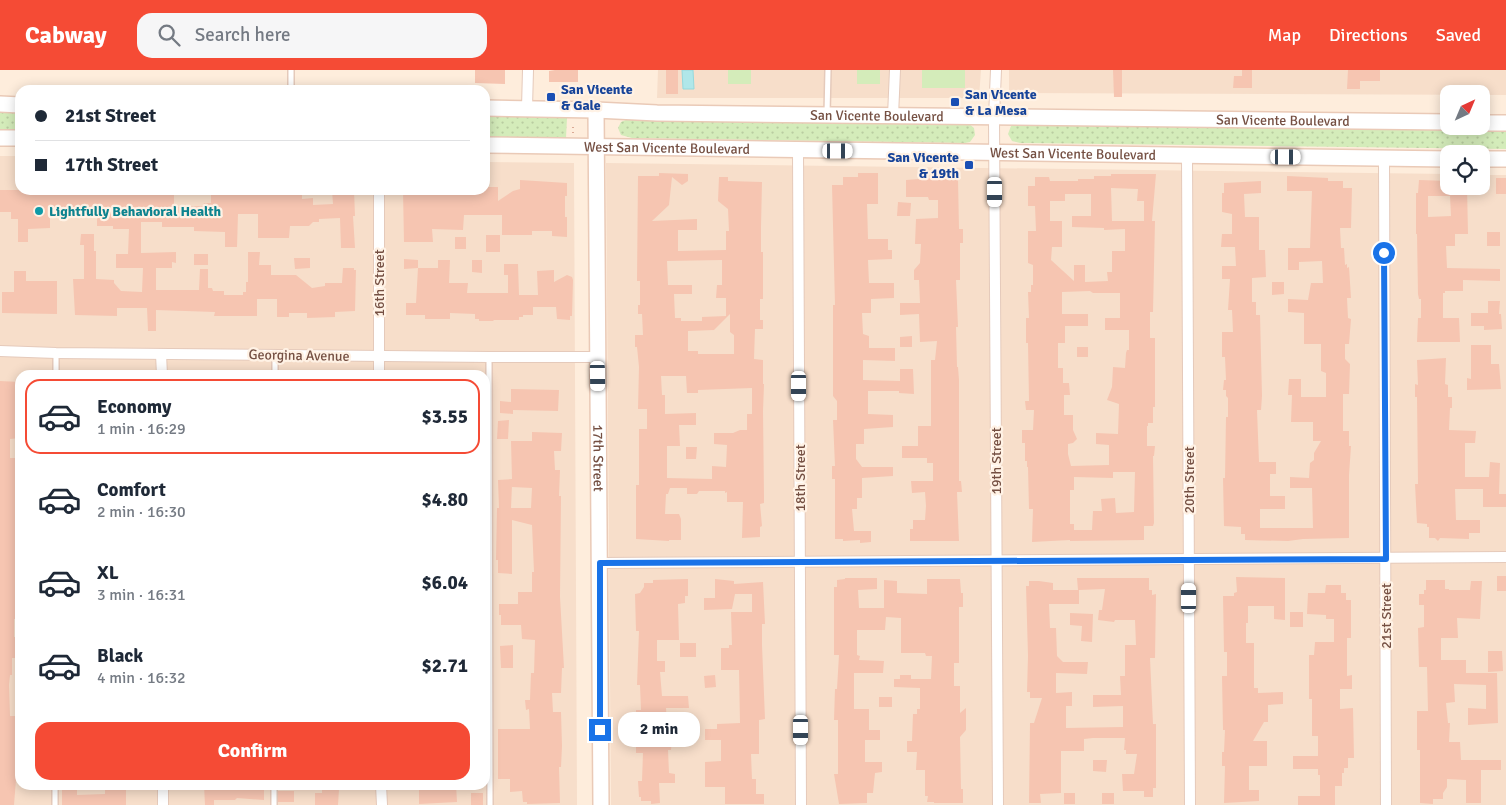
<!DOCTYPE html>
<meta charset="utf-8">
<style>
body{margin:0;font-family:Signika,sans-serif;background:#f6f6f7;color:#1f2937;height:100vh;display:flex;flex-direction:column;font-size:19px;white-space:nowrap}
*{box-sizing:border-box;margin:0}
p{font-size:16px;color:#747a83}
.icon{flex:none;width:28px;height:28px;fill:none;stroke:currentColor;stroke-width:2;stroke-linecap:round;stroke-linejoin:round}
.map{position:relative;flex:1;overflow:hidden}
.side{position:absolute;left:15px;top:300px;width:475px;height:420px;display:flex;flex-direction:column;background:#fff;border-radius:15px;box-shadow:0 2px 12px #0003}
.side>*{flex:none}
.guide{position:absolute;left:15px;top:15px;width:475px;height:110px;border-radius:15px;box-shadow:0 2px 12px #0003;display:grid;align-content:center;height:110px;padding:0 20px;background:#fff}
.needle{width:32px;rotate:44deg}
.tools{position:absolute;left:1440px;top:15px;display:grid;gap:10px}
.tools a{display:grid;place-items:center;width:50px;height:50px;border-radius:10px;background:#fff;box-shadow:0 2px 12px #0003;font-size:25px}
.end{position:absolute;width:22px;height:22px;margin:-11px;border:6px solid #1a73e8;background:#fff;box-shadow:0 0 0 2px #fff}
.from{border-radius:50%}
.bubble{position:absolute;height:35px;border-radius:15px;background:#fff;box-shadow:0 2px 12px #0003;font-size:16px;font-weight:700;line-height:35px;text-align:center}
.car{position:absolute;width:15px;height:30px;margin:-15px -8px;border-radius:6px;box-shadow:0 0 4px 1px #0007;background:linear-gradient(#fff 24%,#345 0 40%,#fff 0 76%,#345 0 86%,#fff 0)}
.guide b{display:flex;align-items:center;gap:18px;height:48px;font-size:19px}
.guide b+b{border-top:1px solid #e0e1e3}
.guide i{width:12px;height:12px;background:#1f2937}
ul{padding:9px 0 0;list-style:none}
li{display:flex;align-items:center;gap:15px;height:75px;margin:0 10px 8px;padding:0 10px;border:2px solid transparent;border-radius:15px}
li div{flex:1}
li b{display:block;font-size:19px}
li em{font-style:normal;font-weight:700}
li.selected{border-color:#f54b35}
li>.icon{width:45px;height:45px;stroke-width:1.5}
.button{display:flex;gap:10px;margin-top:auto;padding:10px 20px}
.button a{flex:1;height:58px;border-radius:15px;background:#f54b35;color:#fff;font-size:20px;font-weight:700;line-height:58px;text-align:center}
header{display:flex;align-items:center;gap:30px;box-sizing:border-box;height:70px;padding:0 25px;background:#f54b35;color:#fff}
header strong{font-size:24px}
nav{display:flex;gap:28px;margin-inline-start:auto;font-size:18px}
.search{width:350px;height:45px;background:#f6f6f7;display:flex;align-items:center;gap:12px;box-sizing:border-box;padding:0 18px;border-radius:15px;color:#747a83;font-size:19px}
.map>svg:first-child{display:block}
.residential{fill:#f7deca;fill-rule:evenodd}
.grass{fill:url(#grass-dots)}
.pitch{fill:#d4ecba}
.water{fill:#b0e7e9;stroke:#95d8dc}
.building{fill:#f6c5b1;fill-rule:evenodd}
.lines{fill:none;stroke-linecap:round;stroke-linejoin:round}
.lane-casing{stroke:#e5cabb;stroke-width:8}
.street-casing{stroke:#e5cabb;stroke-width:12}
.secondary-casing{stroke:#eacab7;stroke-width:18}
.path{stroke:#daa995;stroke-width:2;stroke-dasharray:1 4;stroke-linecap:butt}
.lane{stroke:#fff;stroke-width:5}
.street{stroke:#fff;stroke-width:10}
.secondary{stroke:#fff;stroke-width:15}
.route{stroke:#1a73e8;stroke-width:6}
.transit-dot{fill:#1a4fb4;stroke:#fff2e5;stroke-width:2}
.culture-dot{fill:#0f9aa8;stroke:#fff2e5;stroke-width:2}
.labels{text-anchor:middle;stroke-width:4.5;stroke-linejoin:round;paint-order:stroke}
.transit-label{font-size:14px;font-weight:bold;fill:#164399;stroke:#fff2e5;text-anchor:start}
.street-label{font-size:14px;fill:#755043;stroke:#fff2e5}
.culture-label{font-size:14px;font-weight:bold;fill:#0d838f;stroke:#fff2e5;text-anchor:start}
</style>
<header>
<strong>Cabway</strong>
<div class="search"><svg class="icon" aria-label="search" viewBox="0 0 24 24"><circle cx="10" cy="10" r="6"/><path d="M15 15l6 6"/></svg>Search here</div>
<nav><a>Map</a><a>Directions</a><a>Saved</a></nav>
</header>
<div class="map">
<svg width="1506" height="735" viewBox="0 0 1506 735">
<defs>
<pattern id="grass-dots" width="8" height="8" patternUnits="userSpaceOnUse" patternTransform="scale(1.25)"><rect width="8" height="8" fill="#d4ecba"/><path d="M2 2h.1M6 6h.1" fill="none" stroke="#b9cca1" stroke-width="1.8" stroke-linecap="round"/></pattern>
</defs>
<rect width="100%" height="100%" fill="#feeddc"/>
<g class="residential">
<path d="M658,0h323l-2,28h-322z"/>
<path d="M1009,0h497v25l-497,-2z"/>
<path d="M0,86h20v34h465v-28l89,1 3,642h-577zM20,305h465v410h-465z"/>
<path d="M606,93l843,11v12h32v-11h25v630h-895z"/>
</g>
<g class="grass">
<rect x="0" y="41" width="20" height="20"/>
<path d="M485,46l82,2 -1,20 -81,-1z"/>
<path d="M628,49l340,4 6,5 1,7 -5,7 -5,1 -333,-5 -11,-3 -3,-7 3,-6z"/>
<path d="M1019,53l487,6v20l-486,-6 -8,-2 -4,-7 3,-8z"/>
</g>
<g class="pitch">
<rect x="728" y="0" width="23" height="14"/>
<rect x="857" y="0" width="23" height="14"/>
<rect x="922" y="0" width="43" height="18"/>
</g>
<path class="water" d="M682,0h11l1,19h-11z"/>
<g class="building">
<path d="M475,0h30v14l-30,-1z"/>
<path d="M555,0h23v12h-29v-11z"/>
<rect x="666" y="0" width="12" height="24"/>
<path d="M1113,0h9v27h-8z"/>
<path d="M1242,0h10v18h-19l1,-12h8z"/>
<path d="M1348,0h32v11h-20v8h-13z"/>
<path d="M659,103l29,1v7l-6,4 -10,-8 -3,28 -17,16 45,-2v11h-19v21l48,-1v-19h3l-1,-22 -10,-8 1,-24h9v4l34,1 -1,45v25h2v47h-3v21h3v9h-8l-1,30 9,1v24h1l-1,27 1,86v6l-4,1 2,22 -2,1v10l-18,1 1,-36h-16v-10l-2,1v-2h-26l-2,3h-10v-6h-17l-2,6h-2l-1,20h14l2,5v21h-12v1l-33,-2v-54h3v-56h8v-20h-9l1,-42 -2,-20h-2v-12h8l-1,-21h-4v-9h2v-24h-3l1,-105h21zM722,190v25h-5l-1,13h10v18l-24,1v4h-21v-3h-6l-1,-24h18v-9h-24l-1,-24zM730,244v18l4,3v19h-36v-3h-10v-20l26,-1zM661,306h25l1,17h11v-3l54,-2v26h-5v16h-7l-7,3h-19v11l13,1 -1,22 -14,-1v13l-45,-1v-32h13l-1,-21h17v-12l-31,1v-19h-3z"/>
<path d="M858,103h20v31h-11l1,35h20v11h4v9l-24,1 1,23h25v15l-23,1v14h-9l1,21 6,2v12h26v13l-32,-1v20l37,1v-12h13l1,25 -15,-1v-2h-31v23l25,1v12l-29,2v15h-8v15l6,8h31v9l-31,2v20h-5v11h-5l2,22h17v11l-11,1v-3l-17,1v-2h-8v-60h-3v-13h3l-2,-46h4v-19l-4,-5v-91h2l-3,-120h11v-8h15z"/>
<path d="M1111,104h45l-4,47h3l-2,91h-3v26h5v69h-2v16h-5v3h-1v20h8l-1,10h-1l1,67 -1,3h-9v14l-74,1v-1l-38,2 1,-33h-4l-1,-42h-1v-6h-2v-18h-3v-13h11l1,-20h-8l-1,-9h4l-1,-58h-2v-25h3l-1,-26h3v-7h2v-20l-5,-2v-32h8l-1,-25h-7v-20h7v-9h14l1,4h28v-2h16v-3h17zM1111,118l27,1 -1,12h7v20h-32zM1065,124h26v22h-19v11l32,1v2l21,-1v22h-13v21h-5l1,9 -23,1v-17h-11v16l-23,-21 1,-13h10v-26h-12v-20h15zM1090,221l3,2h27v25h-15v12h24v20h-2l-1,3 -1,15 -12,-1 -1,20 -5,13 12,4 -1,30 -22,-1v11l13,1v20l-38,1 -3,-12v-10l5,-1 4,-4 -4,-9v-15h-9v-20h6l-1,-12h-6v-15h-5v-25h7v-17h23v-12h-26v-22zM1113,402h22l-1,40 -18,1 -1,-15 -14,1 1,12h-9l-1,19h-18v-6h-4v-34h4v-13l39,1z"/>
<path d="M1287,106l41,2v3h15v7h9l-1,40h-11l1,20h3l1,17 2,-1v4l2,-1 2,31h-4l1,20 3,1 -2,25h-4v15l5,5 -1,30h-6v37h6v15h2l-2,29v63l-46,1 -15,2 -43,-1v-6h-4v-7l-17,-1 -1,-48h2l1,-61h2v-19l-2,-2v-6h-3l1,-10h2l-1,-23h-3v-25h11l-1,-22h-4l2,-31h-8v-13h14l-1,-19h-14l1,-13h10v-20l-10,-2v-19h2v-10l37,-2v12l-17,1 1,23h14v33h6l1,27 -14,1v24h4v13h4l2,81 -1,14h-4l2,52h17v12h-6v22h15v13h-25v19h53l-1,-40h-22v-11l19,1 1,-15 4,-3v-7l7,-12h-8v-19h-22l1,-27h-4l1,-16h12v18h25v-24l-5,-2v-27h-17v-31l-16,-1v-13l20,1 3,-17h12l-1,-22 -23,1v8h-11v-22h22l2,-57h-25z"/>
<path d="M932,108l26,1 1,50h4v14h-3v37h-4l2,47h-2l1,40h1l1,13v101h2l1,11h-5l2,49h-49v-12h3v-9h12l1,-14 -1,-14 -13,1 -1,-12h22v-18h-6v-5h-25v-12h16v-20h13v-66h4l2,-19 -17,1 -1,-28 -19,1v-12h20l-1,-23h-5v-10l6,-7 1,-19h-6l1,-25 22,-1v-18h-9l-1,-3h-22v-17z"/>
<rect x="1496" y="108" width="10" height="16"/>
<path d="M520,110l47,3v13h-2v21h2v20l-15,-1v-5h-20v4h-30v-20h-38l-1,15 -31,-1 1,13h-29l-1,-52h82v-3h13v14l15,-10 7,-2z"/>
<path d="M1419,110l30,1v5h18l1,48h-13v12h-9l1,22 53,1v12l-37,-1v11h-18v2h-2v25h16l1,24h-43l1,-24h3v-19h-2l-1,-5 -1,-60h-1v-41h2zM1428,126h22l1,20 -23,1z"/>
<path d="M0,120h174v17l29,-1 1,-3h7v-13l91,2v7l11,-1v7l20,-1 -1,-14h22l1,26h-2l2,32h-14l-1,-30 -21,1v3h-6l-4,4h-19l-1,12h-31v-24h-20l-1,33h-12v-15l-31,-1v-4h-32v-5h-21v31l35,-1v11l-4,-1v6h-16v22h43l1,-21h8v19h4l1,3h11v4h19v-3h3v-10h2v-30h12l-1,13h12v10h25l16,13 13,-2v-3h17l1,-15h11v2h2l-1,41 -20,1v5l-28,1v-5h-18v4h-12v-18h-20v17h-43l1,-4 -59,-2v21h-8l-1,-23h-30v8l-42,-1 -2,-36h11v-34h-4l1,-11h13v17h2v28l18,1v3l7,8 21,1 1,-24h-27v-14h12l1,-25h-16v-3h-16v-11h-24v-6h-1v-2h-22v21l-22,1v13h-10v-23h-7v-7h-11z"/>
<path d="M898,132l13,1 -1,13h-13z"/>
<rect x="1487" y="162" width="13" height="14"/>
<rect x="486" y="165" width="14" height="17"/>
<rect x="455" y="167" width="11" height="12"/>
<rect x="194" y="184" width="14" height="11"/>
<path d="M294,188h16v10l-15,1z"/>
<path d="M404,189l14,1v8h20v-8h12l-1,23h19l-1,10h41v-18h-4v-11h14l1,31h19l-1,-24 17,-1v12l13,-7 5,2 1,3 -1,36h-2v4l-13,-1 -1,-12h-23v8h-10v2h-4v3h-25l-1,1h-14v-2h-4v-5l-25,-1v6h-25v-4h-19v-12h10l2,-35 -14,1z"/>
<path d="M472,190h10v13l-10,-1z"/>
<path d="M14,201h12v10h31v33l-55,-1v-21h12z"/>
<path d="M1272,212h12v12l-12,1z"/>
<path d="M1488,231h12l-1,13h2l1,15 -18,1v-4h-13v-13h17z"/>
<path d="M912,266v11h-12v-10z"/>
<path d="M1471,275h20v19h8l2,25 -34,1v-12l4,1z"/>
<rect x="1077" y="277" width="11" height="10"/>
<path d="M1446,288l-1,26 3,1v12h4v11h-2l-1,22 27,1 -1,12h-10v34h24l1,-15 10,1 -1,31h7v13h-23v-18h-28l1,31h24v13h-11v6l-29,-1 -2,3 -3,-3h-6v-11h-2v-3l-10,-1 -2,-39h3l-1,-87h-2v-13l3,1 -1,-25z"/>
<path d="M0,311l20,1v56l-10,1v19h10v108h-3l1,20h2v33h-6v18h3v7h3v14h-8v17h-2l-1,10 1,31h7l-1,38h2l-4,51h-14z"/>
<path d="M511,319l48,1 -1,21 -45,-1v4l-13,-1v-12l11,1z"/>
<path d="M509,350l-1,19h-11l1,-18z"/>
<path d="M532,362l30,1 -1,18h-7l1,19h5l-1,26h2l-1,101 4,71h-2l-1,25h-9l1,19h8l1,34 -1,21h-2l1,36 -33,1v-2h-4l-1,-11 -12,1v-13h-12v-50h32l-1,-20 -3,1 -1,-10h5l1,-27h3l1,-33 -13,-1 -1,-14h-20v-10h-2v-11h19v-12h14v-20h2l-2,-47 -20,-5v54l-14,-1v-13h-2l1,-52h2l-1,-28 14,-1 -1,-38h21zM512,415v2l20,1 -1,20h-20z"/>
<path d="M686,377h11l-1,12h-10z"/>
<rect x="1497" y="506" width="9" height="15"/>
<path d="M1236,507l49,1v42l-11,-1v-13h-26v17h-2v20h8v45h4v5l25,-1v12l-15,1v17h-4l-11,19h14v25h-18v24h10v11l-35,2 1,-37h-3v-14h2l1,-22h-2l-1,-54h5v-24h-3l-1,-56h11v-3l3,-1z"/>
<path d="M845,508h32v11l-19,1 1,18h25v-28l13,1v12l30,1v-15h33l1,14h2v14h-4v56h-5v23h6v27l6,-5v22l-6,7 1,52h2v14h-29v-1h-7l1,-6h-3v-26h-9l1,-18h-10v-11h5l1,-27h4v-5h3v-21l-26,-1v-8h6v-4h11v4h20l1,-23h-6l-1,-3h-24v-35l-15,-1 -1,13h-28v25l3,1 -1,4 25,1 -1,12h-29v36h15v21h11v10h-15v22h17v10l-7,1 -2,20h-6v10l-28,1 -5,-30h4v-54h-4l1,-31h2l2,-34h-5v-68h3v-7l8,-1z"/>
<path d="M1077,508h72v12h3v5l4,-1 -1,64h-5l3,66h3v64h-3v9h-9v-6h-21l-1,-17h12l3,-20h-11v-4h-2l1,-12h-32l-9,1v12h-23v42l-21,1 1,9h-12l1,-80h4l8,-25h-12v-6h-3l1,-36 -2,-70h3v-5h10l14,2v7h25zM1105,519l-3,21h-3l-1,10 16,2 1,-2h20l1,25h-11v31h-5l1,19h-28v12l30,-1v21l-57,1v-22h6v-14l-16,1v-20l31,1 1,-12h-25l-6,-6 -1,-28h-6l-1,-24h30v-14z"/>
<path d="M688,509v17h-3v7l-7,1 1,36h-22v21h8v11h-5l2,24h26l1,12h-23l1,18h1l1,3h22l-1,11h-18l-1,10h-3l1,23 6,1v9h-16l1,20 -9,1v-3h-10v-4h-2l-1,-16h4l1,-28h-7v-43h5l-1,-25h-3l2,-54h-3l-1,-37 5,-1 4,-6v-4h9v-3z"/>
<path d="M715,509l19,2v3l29,-2 2,42h-3v21l3,74 -6,1v34h-8l1,25h4v15h8v10h-39v-17h-20v-25l16,-1v-21h-16v-11h12v-5l23,-1 -1,-53h-18v-22h8v-3h3l-1,-33h21v-18h-17l-3,15 -28,1v-12h11z"/>
<path d="M1426,510h19v9h4v1h21l1,-9h11l-2,38 -23,-1 1,20h-17v22h25v13h31l1,50 -30,2v-17l18,1v-24l-32,-1 1,18 -9,1 2,20h2l-1,19h11l1,18h40v10h-20v33h-15v-23l-19,-1v8l-4,6v6h-10v5l-13,-1v-53h-3v-39h11l-1,-44h-8l-1,-39 6,-1v-22h-5v-11h5v-4h2z"/>
<path d="M1326,515h15v8h5v7h5v38h-4v38l5,-1v14h-12v20l13,-1 1,50h-6v10h-4v5h-2v13h-7v19h-37v-9h22v-21h-2v-6h-25v-13h25v-20h-6v-37h-3v-44h5l1,-13h19v-23h-8v-4l-19,-1 1,-21h17z"/>
<rect x="1290" y="542" width="13" height="15"/>
<path d="M1070,543l23,1 -1,28 -11,-1 1,-15 -12,-1z"/>
<rect x="680" y="573" width="16" height="14"/>
<path d="M513,575v23h-12l-1,-22z"/>
<path d="M1488,581h14l1,20 -15,1z"/>
<path d="M715,605l1,12 -11,1 -1,-12z"/>
<rect x="879" y="627" width="13" height="10"/>
<path d="M1093,690h14l-1,12 -13,-1z"/>
<path d="M62,715h15v10l28,-1v-9h21v20h-64z"/>
<path d="M204,715h33v3h27v12l-27,-2 -2,2h-21v5h-9z"/>
<path d="M422,715h34l1,17 -38,2v-14h3z"/>
<path d="M339,719l-1,16h-23v-12h7v-3z"/>
<rect x="278" y="721" width="16" height="11"/>
<rect x="471" y="723" width="12" height="12"/>
<rect x="1064" y="723" width="11" height="11"/>
<rect x="1102" y="723" width="12" height="11"/>
</g>
<g class="lines">
<g class="lane-casing">
<g id="lane">
<path d="M291,20v-20"/>
<path d="M827,44l1,-44"/>
<path d="M489,287l1,448"/>
<path d="M56,305v-22"/>
<path d="M275,305v-20"/>
<path d="M55,735v-20"/>
<path d="M274,735v-20"/>
</g>
</g>
<g class="street-casing">
<g id="street">
<path d="M996,0l-2,47 4,688"/>
<path d="M527,38l1,-38"/>
<path d="M893,46l2,-46"/>
<path d="M798,81l3,654"/>
<path d="M1187,86l3,649"/>
<path d="M1384,88l2,647"/>
<path d="M379,120v185"/>
<path d="M0,281l56,2 433,4h108"/>
<path d="M161,284l1,21"/>
<path d="M600,493l906,-6"/>
<path d="M163,715v20"/>
<path d="M381,715l1,20"/>
</g>
</g>
<g class="secondary-casing">
<g id="secondary">
<path d="M0,34l20,1"/>
<path id="s1" d="M485,38l111,2 61,3 792,9"/>
<path id="s2" d="M596,40l5,695"/>
<path d="M1481,53h25"/>
<path d="M0,68h20"/>
<path id="s3" d="M485,75l964,14"/>
<path d="M1481,89h25"/>
</g>
</g>
<path class="path" d="M573,63v-10"/>
<use href="#lane" class="lane"/>
<use href="#street" class="street"/>
<use href="#secondary" class="secondary"/>
</g>
<g class="lines">
<path class="route" d="M600,660v-167l786,-4 -2,-306"/>
</g>
<g class="transit-dot">
<rect x="546" y="22" width="10" height="10" rx="2.5"/>
<rect x="950" y="27" width="10" height="10" rx="2.5"/>
<rect x="964" y="90" width="10" height="10" rx="2.5"/>
</g>
<circle class="culture-dot" cx="39" cy="141" r="5"/>
<g class="labels">
<g class="transit-label">
<text x="561" y="24">San Vicente<tspan x="561" dy="16">&amp; Gale</tspan></text>
<text x="965" y="29">San Vicente<tspan x="965" dy="16">&amp; La Mesa</tspan></text>
<text x="959" y="92" text-anchor="end">San Vicente<tspan x="959" dy="16">&amp; 19th</tspan></text>
</g>
<g class="street-label">
<text dy="5" stroke="none"><textPath href="#s1" startOffset="392">San Vicente Boulevard</textPath></text>
<text dy="5" stroke="none"><textPath href="#s1" startOffset="798">San Vicente Boulevard</textPath></text>
<text dy="5" stroke="none"><textPath href="#s3" startOffset="182">West San Vicente Boulevard</textPath></text>
<text dy="5" stroke="none"><textPath href="#s3" startOffset="588">West San Vicente Boulevard</textPath></text>
<text transform="translate(379 213) rotate(-90)" y="5">16th Street</text>
<text transform="translate(299 285) rotate(1)" y="5">Georgina Avenue</text>
<text dy="5" stroke="none"><textPath href="#s2" startOffset="348">17th Street</textPath></text>
<text transform="translate(996 391) rotate(-90)" y="5">19th Street</text>
<text transform="translate(800 408) rotate(-90)" y="5">18th Street</text>
<text transform="translate(1189 410) rotate(-90)" y="5">20th Street</text>
<text transform="translate(1386 546) rotate(-90)" y="5">21st Street</text>
</g>
<g class="culture-label">
<text x="49" y="146">Lightfully Behavioral Health</text>
</g>
</g>
</svg>
<div class="tools">
<a><svg class="needle" viewBox="-14 -14 28 28"><path d="M0-13l5 13h-10z" fill="#e53935"/><path d="M0 13l5-13h-10z" fill="#747a83"/></svg></a>
<a><svg class="icon" aria-label="locate" viewBox="0 0 24 24"><circle cx="12" cy="12" r="6"/><path d="M12 2v4M12 18v4M2 12h4M18 12h4"/></svg></a>
</div>
<i class="end from" style="left:1384px;top:183px"></i>
<i class="end" style="left:600px;top:660px"></i>
<div class="bubble" style="left:618px;top:642px;width:82px">2 min</div>
<i class="car" style="left:838px;top:81px;rotate:90deg"></i>
<i class="car" style="left:1286px;top:87px;rotate:90deg"></i>
<i class="car" style="left:995px;top:122px;rotate:180deg"></i>
<i class="car" style="left:598px;top:306px;rotate:179deg"></i>
<i class="car" style="left:799px;top:316px;rotate:180deg"></i>
<i class="car" style="left:1189px;top:528px;rotate:0deg"></i>
<i class="car" style="left:801px;top:660px;rotate:180deg"></i>
<div class="guide">
<b><i class="from"></i>21st Street</b>
<b><i></i>17th Street</b>
</div>
<section class="side">
<ul>
<li class="selected"><svg class="icon" aria-label="car" viewBox="0 0 24 24"><path d="M5 17H2v-5l4-1 3-4h7l3 4 3 1v5h-3M9 17h6M6 11h13"/><circle cx="7" cy="17" r="2"/><circle cx="17" cy="17" r="2"/></svg><div><b>Economy</b><p>1 min · 16:29</p></div><em>$3.55</em></li>
<li><svg class="icon" aria-label="car" viewBox="0 0 24 24"><path d="M5 17H2v-5l4-1 3-4h7l3 4 3 1v5h-3M9 17h6M6 11h13"/><circle cx="7" cy="17" r="2"/><circle cx="17" cy="17" r="2"/></svg><div><b>Comfort</b><p>2 min · 16:30</p></div><em>$4.80</em></li>
<li><svg class="icon" aria-label="car" viewBox="0 0 24 24"><path d="M5 17H2v-5l4-1 3-4h7l3 4 3 1v5h-3M9 17h6M6 11h13"/><circle cx="7" cy="17" r="2"/><circle cx="17" cy="17" r="2"/></svg><div><b>XL</b><p>3 min · 16:31</p></div><em>$6.04</em></li>
<li><svg class="icon" aria-label="car" viewBox="0 0 24 24"><path d="M5 17H2v-5l4-1 3-4h7l3 4 3 1v5h-3M9 17h6M6 11h13"/><circle cx="7" cy="17" r="2"/><circle cx="17" cy="17" r="2"/></svg><div><b>Black</b><p>4 min · 16:32</p></div><em>$2.71</em></li>
</ul>
<div class="button"><a>Confirm</a></div>
</section>
</div>
